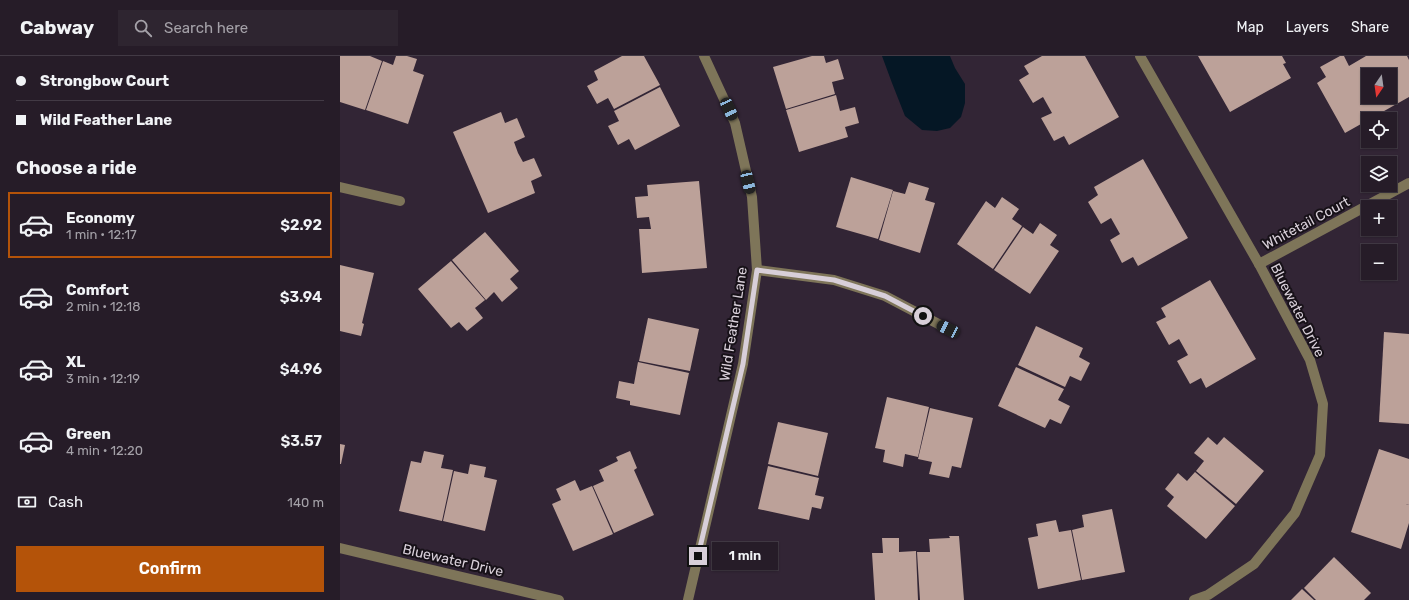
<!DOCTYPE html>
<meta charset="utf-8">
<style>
body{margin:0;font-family:Rubik,sans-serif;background:#2e2530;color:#f1f3f6;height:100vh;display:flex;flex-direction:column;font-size:15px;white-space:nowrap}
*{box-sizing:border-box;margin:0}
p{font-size:13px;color:#a4a1a8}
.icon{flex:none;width:22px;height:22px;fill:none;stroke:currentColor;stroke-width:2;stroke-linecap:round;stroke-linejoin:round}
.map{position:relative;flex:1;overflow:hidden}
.drawer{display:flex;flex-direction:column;background:#261c28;width:340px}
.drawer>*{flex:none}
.banner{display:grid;align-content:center;height:88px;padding:0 16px;background:#261c28}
.needle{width:26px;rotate:193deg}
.controls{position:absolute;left:1021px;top:12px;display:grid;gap:8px}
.controls a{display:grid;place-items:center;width:36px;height:36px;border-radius:0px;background:#261c28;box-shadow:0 1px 3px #0004,0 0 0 1px #423a45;font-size:20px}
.end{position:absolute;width:18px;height:18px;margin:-9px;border:5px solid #d8cfd9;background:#111;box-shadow:0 0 0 2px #111}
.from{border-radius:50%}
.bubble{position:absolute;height:28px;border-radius:0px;background:#261c28;box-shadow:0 1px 3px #0004,0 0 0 1px #423a45;font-size:13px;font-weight:600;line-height:28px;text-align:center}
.car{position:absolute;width:12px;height:24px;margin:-12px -6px;border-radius:5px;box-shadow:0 0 3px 1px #0007;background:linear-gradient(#222 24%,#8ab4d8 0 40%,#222 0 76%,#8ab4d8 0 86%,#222 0)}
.banner b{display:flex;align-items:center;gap:14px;height:38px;font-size:15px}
.banner b+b{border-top:1px solid #423a45}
.banner i{width:10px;height:10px;background:#f1f3f6}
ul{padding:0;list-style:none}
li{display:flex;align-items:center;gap:12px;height:66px;margin:0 8px 6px;padding:0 8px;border:2px solid transparent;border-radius:0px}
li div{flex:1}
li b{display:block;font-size:15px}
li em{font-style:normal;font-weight:600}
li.on{border-color:#b45309}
li>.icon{width:36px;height:36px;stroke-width:1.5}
h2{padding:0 16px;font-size:18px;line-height:48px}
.pay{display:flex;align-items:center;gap:10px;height:44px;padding:0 16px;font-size:15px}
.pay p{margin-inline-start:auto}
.primary-button{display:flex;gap:8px;margin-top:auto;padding:8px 16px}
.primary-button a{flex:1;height:46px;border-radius:0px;background:#b45309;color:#fff;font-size:16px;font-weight:600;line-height:46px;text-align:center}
header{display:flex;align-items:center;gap:24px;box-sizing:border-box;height:56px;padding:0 20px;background:#261c28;border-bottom:1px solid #423a45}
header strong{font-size:19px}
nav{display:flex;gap:22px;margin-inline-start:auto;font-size:14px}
.search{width:280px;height:36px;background:#2e2530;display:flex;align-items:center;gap:10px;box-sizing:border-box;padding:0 14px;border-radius:0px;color:#a4a1a8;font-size:15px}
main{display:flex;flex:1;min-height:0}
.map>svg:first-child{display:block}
.water{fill:#051725}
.building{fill:#bca199;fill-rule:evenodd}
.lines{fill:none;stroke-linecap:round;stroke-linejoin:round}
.minor{stroke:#7e7559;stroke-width:10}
.route{stroke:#d8cfd9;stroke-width:5}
.labels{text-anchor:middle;stroke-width:4;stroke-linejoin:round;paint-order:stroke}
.street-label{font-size:14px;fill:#d8cfd9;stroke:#171118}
</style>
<header>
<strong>Cabway</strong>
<div class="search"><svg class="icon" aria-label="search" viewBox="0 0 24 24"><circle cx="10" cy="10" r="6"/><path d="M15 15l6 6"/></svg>Search here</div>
<nav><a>Map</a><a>Layers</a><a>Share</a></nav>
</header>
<main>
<section class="drawer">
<div class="banner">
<b><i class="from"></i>Strongbow Court</b>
<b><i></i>Wild Feather Lane</b>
</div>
<h2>Choose a ride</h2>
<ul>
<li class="on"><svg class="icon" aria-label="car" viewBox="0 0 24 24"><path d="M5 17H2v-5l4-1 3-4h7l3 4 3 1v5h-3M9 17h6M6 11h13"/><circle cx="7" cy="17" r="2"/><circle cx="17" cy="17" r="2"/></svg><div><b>Economy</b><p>1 min · 12:17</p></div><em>$2.92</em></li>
<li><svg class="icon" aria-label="car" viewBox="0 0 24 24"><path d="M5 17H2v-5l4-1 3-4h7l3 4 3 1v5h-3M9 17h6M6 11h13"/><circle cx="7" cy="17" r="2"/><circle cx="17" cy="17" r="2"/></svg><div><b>Comfort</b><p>2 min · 12:18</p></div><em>$3.94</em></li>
<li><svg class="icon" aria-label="car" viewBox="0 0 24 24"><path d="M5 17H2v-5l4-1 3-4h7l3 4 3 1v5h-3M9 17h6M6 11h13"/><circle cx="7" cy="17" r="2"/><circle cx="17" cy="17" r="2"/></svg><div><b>XL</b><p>3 min · 12:19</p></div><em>$4.96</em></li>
<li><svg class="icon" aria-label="car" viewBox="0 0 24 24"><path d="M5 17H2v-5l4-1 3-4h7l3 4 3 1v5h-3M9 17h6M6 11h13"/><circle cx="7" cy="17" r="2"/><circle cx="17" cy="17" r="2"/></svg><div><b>Green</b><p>4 min · 12:20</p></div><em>$3.57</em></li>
</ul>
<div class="pay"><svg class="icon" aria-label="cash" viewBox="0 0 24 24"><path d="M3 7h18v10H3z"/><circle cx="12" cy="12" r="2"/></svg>Cash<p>140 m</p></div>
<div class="primary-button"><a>Confirm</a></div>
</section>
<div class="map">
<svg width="1069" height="544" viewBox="0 0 1069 544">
<rect width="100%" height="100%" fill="#322535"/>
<path class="water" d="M542,0h68l5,12 10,16v19l-4,14 -11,11 -13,3 -15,-1 -17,-14 -13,-33z"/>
<g class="building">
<path d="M0,0h30l12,5 -17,49 -25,-8z"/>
<path d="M56,0h11l10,3 -4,12 11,4 -16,49 -42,-14 17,-49 10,4z"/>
<path d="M282,0h22l16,29 -46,24 -6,-11 -11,6 -10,-18 11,-6 -4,-9z"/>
<path d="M472,0h12l2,7 12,-4 6,20 -12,3 3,12 -49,15 -13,-42z"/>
<path d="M702,0h43l34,61 -50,28 -5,-9 -10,5 -13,-23 11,-5 -9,-16 -10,6 -14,-23 10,-6 -5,-8z"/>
<path d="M858,0h84l4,7 -3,1 8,14 -61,34z"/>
<path d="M1000,0h4l5,10 17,-10h41l2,4v37l-64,36 -28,-50 9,-6 -6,-10zM1028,19h22v22h-22z"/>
<path d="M320,31l20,39 -45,24 -6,-11 -11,6 -10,-19 11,-5 -5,-10z"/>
<path d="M496,39l4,16 15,-4 4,16 -14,4 3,10 -49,15 -13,-42z"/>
<path d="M161,56l4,11 12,-5 8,19 -11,5 4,11 5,9 11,-4 8,18 -11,5 4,12 -47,20 -35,-81z"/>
<path d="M803,103l45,79 -50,28 -5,-9 -11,6 -12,-23 10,-6 -9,-16 -10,6 -13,-22 10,-7 -4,-8z"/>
<path d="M511,121l42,13 -15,49 -42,-12z"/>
<path d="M359,125l8,87 -65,5 -3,-44h12l-2,-12 -12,1 -2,-21 13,-1 -1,-11z"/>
<path d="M569,126l20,6 -4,12 10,3 -15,50 -41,-13 14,-49 12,3z"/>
<path d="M662,141l17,12 -7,10 10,7 -29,43 -36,-25 29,-43 9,7z"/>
<path d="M700,167l17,12 -7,10 9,6 -29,43 -36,-24 29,-43 10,7z"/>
<path d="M145,176l34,39 -9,8 8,9 -16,14 -8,-10 -8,8 -34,-40z"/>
<path d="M111,205l34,39 -10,8 8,10 -16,13 -8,-9 -8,6 -33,-39z"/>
<path d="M0,209l34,8 -12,50 2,1 -3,12 -21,-5z"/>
<path d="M870,224l46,79 -50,29 -5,-10 -11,6 -13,-23 11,-6 -9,-16 -10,6 -13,-23 10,-5 -5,-9z"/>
<path d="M308,262l51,11 -9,42 -51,-10z"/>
<path d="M696,270l47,22 -4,9 11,6 -9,18 -11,-5 -5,11 -47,-22z"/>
<path d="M1044,276l25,2v90l-30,-2z"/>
<path d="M298,306l51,11 -9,42 -50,-10v-4l-14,-3 3,-17 15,3z"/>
<path d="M676,311l48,22 -6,11 12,6 -9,18 -11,-5 -5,9 -47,-22z"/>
<path d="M547,341l42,10 -11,50 -13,-3 -2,13 -20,-5 2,-12 -10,-2z"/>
<path d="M590,352l43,10 -12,50 -9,-2 -3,12 -20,-4 3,-12 -14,-3z"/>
<path d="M438,366l50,11 -10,43 -50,-12z"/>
<path d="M868,381l9,8 7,-8 40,34 -28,33 -40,-33 8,-10 -10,-8z"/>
<path d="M0,388l5,1 -4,19h-1z"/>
<path d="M1039,393l30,10v46l-26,-8 26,8v18l-8,26 -50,-17z"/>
<path d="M84,395l20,4 -3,13 12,2 -11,51 -43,-10 12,-50 10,2z"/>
<path d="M290,395l7,17 -3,2 20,45 -40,18 -21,-47 11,-5 -5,-11 19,-9 -2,-4z"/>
<path d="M130,408l16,3 -2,10 13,3 -12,51 -42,-10 11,-50 14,3z"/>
<path d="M428,410l51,12 -4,17 9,2 -3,12 -9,-2 -3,13 -51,-11z"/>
<path d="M855,416l40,34 -29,33 -39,-33 7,-9 -9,-8 13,-16 9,8z"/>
<path d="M235,424l5,11 12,-5 21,48 -40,17 -21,-47 9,-4 -5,-11z"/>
<path d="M772,453l13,63 -43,8 -10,-50 12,-3 -2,-12z"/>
<path d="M716,464l3,12 12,-2 10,50 -43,9 -10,-51 10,-2 -2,-12z"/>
<path d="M609,480h10l5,64h-44l-3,-48h13l-1,-13 21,-1z"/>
<path d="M542,482h17v14l17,-1 2,49h-43l-3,-47h11z"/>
<path d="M994,501l37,36 -7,7h-48l-12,-12z"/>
<path d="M962,533l12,11h-23z"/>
</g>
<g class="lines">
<g class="minor">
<path d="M800,0l119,208 51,96 13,44 -3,51 -25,58 -41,51 -46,31 -14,5"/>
<path d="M0,131l60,14"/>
<path d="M919,208l150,-81"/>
<path d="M417,214l77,10 51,16 63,33"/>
<path d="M0,492l219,52"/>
<path d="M348,544l55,-236 14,-94 -5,-73 -17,-74 -31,-67"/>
</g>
</g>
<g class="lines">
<path class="route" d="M358,500l45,-192 14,-94 77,10 51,16 38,20"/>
</g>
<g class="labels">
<g class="street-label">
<text transform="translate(966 167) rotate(-28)" y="5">Whitetail Court</text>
<text transform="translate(958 254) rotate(63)" y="5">Bluewater Drive</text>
<text transform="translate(393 268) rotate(-81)" y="5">Wild Feather Lane</text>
<text transform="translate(113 504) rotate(13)" y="5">Bluewater Drive</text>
</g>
</g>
</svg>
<div class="controls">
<a><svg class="needle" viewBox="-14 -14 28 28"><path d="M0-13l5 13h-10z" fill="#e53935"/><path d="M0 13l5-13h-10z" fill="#a4a1a8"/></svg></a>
<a><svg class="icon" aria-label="locate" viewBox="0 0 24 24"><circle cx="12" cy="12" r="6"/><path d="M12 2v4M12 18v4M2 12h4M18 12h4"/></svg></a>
<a><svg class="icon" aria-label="layers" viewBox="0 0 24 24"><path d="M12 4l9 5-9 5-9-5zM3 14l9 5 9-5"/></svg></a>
<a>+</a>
<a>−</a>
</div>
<i class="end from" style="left:583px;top:260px"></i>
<i class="end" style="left:358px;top:500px"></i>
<div class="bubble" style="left:372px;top:486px;width:66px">1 min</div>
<i class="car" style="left:389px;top:53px;rotate:155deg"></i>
<i class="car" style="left:408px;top:126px;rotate:167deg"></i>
<i class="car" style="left:608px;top:273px;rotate:297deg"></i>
</div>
</main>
